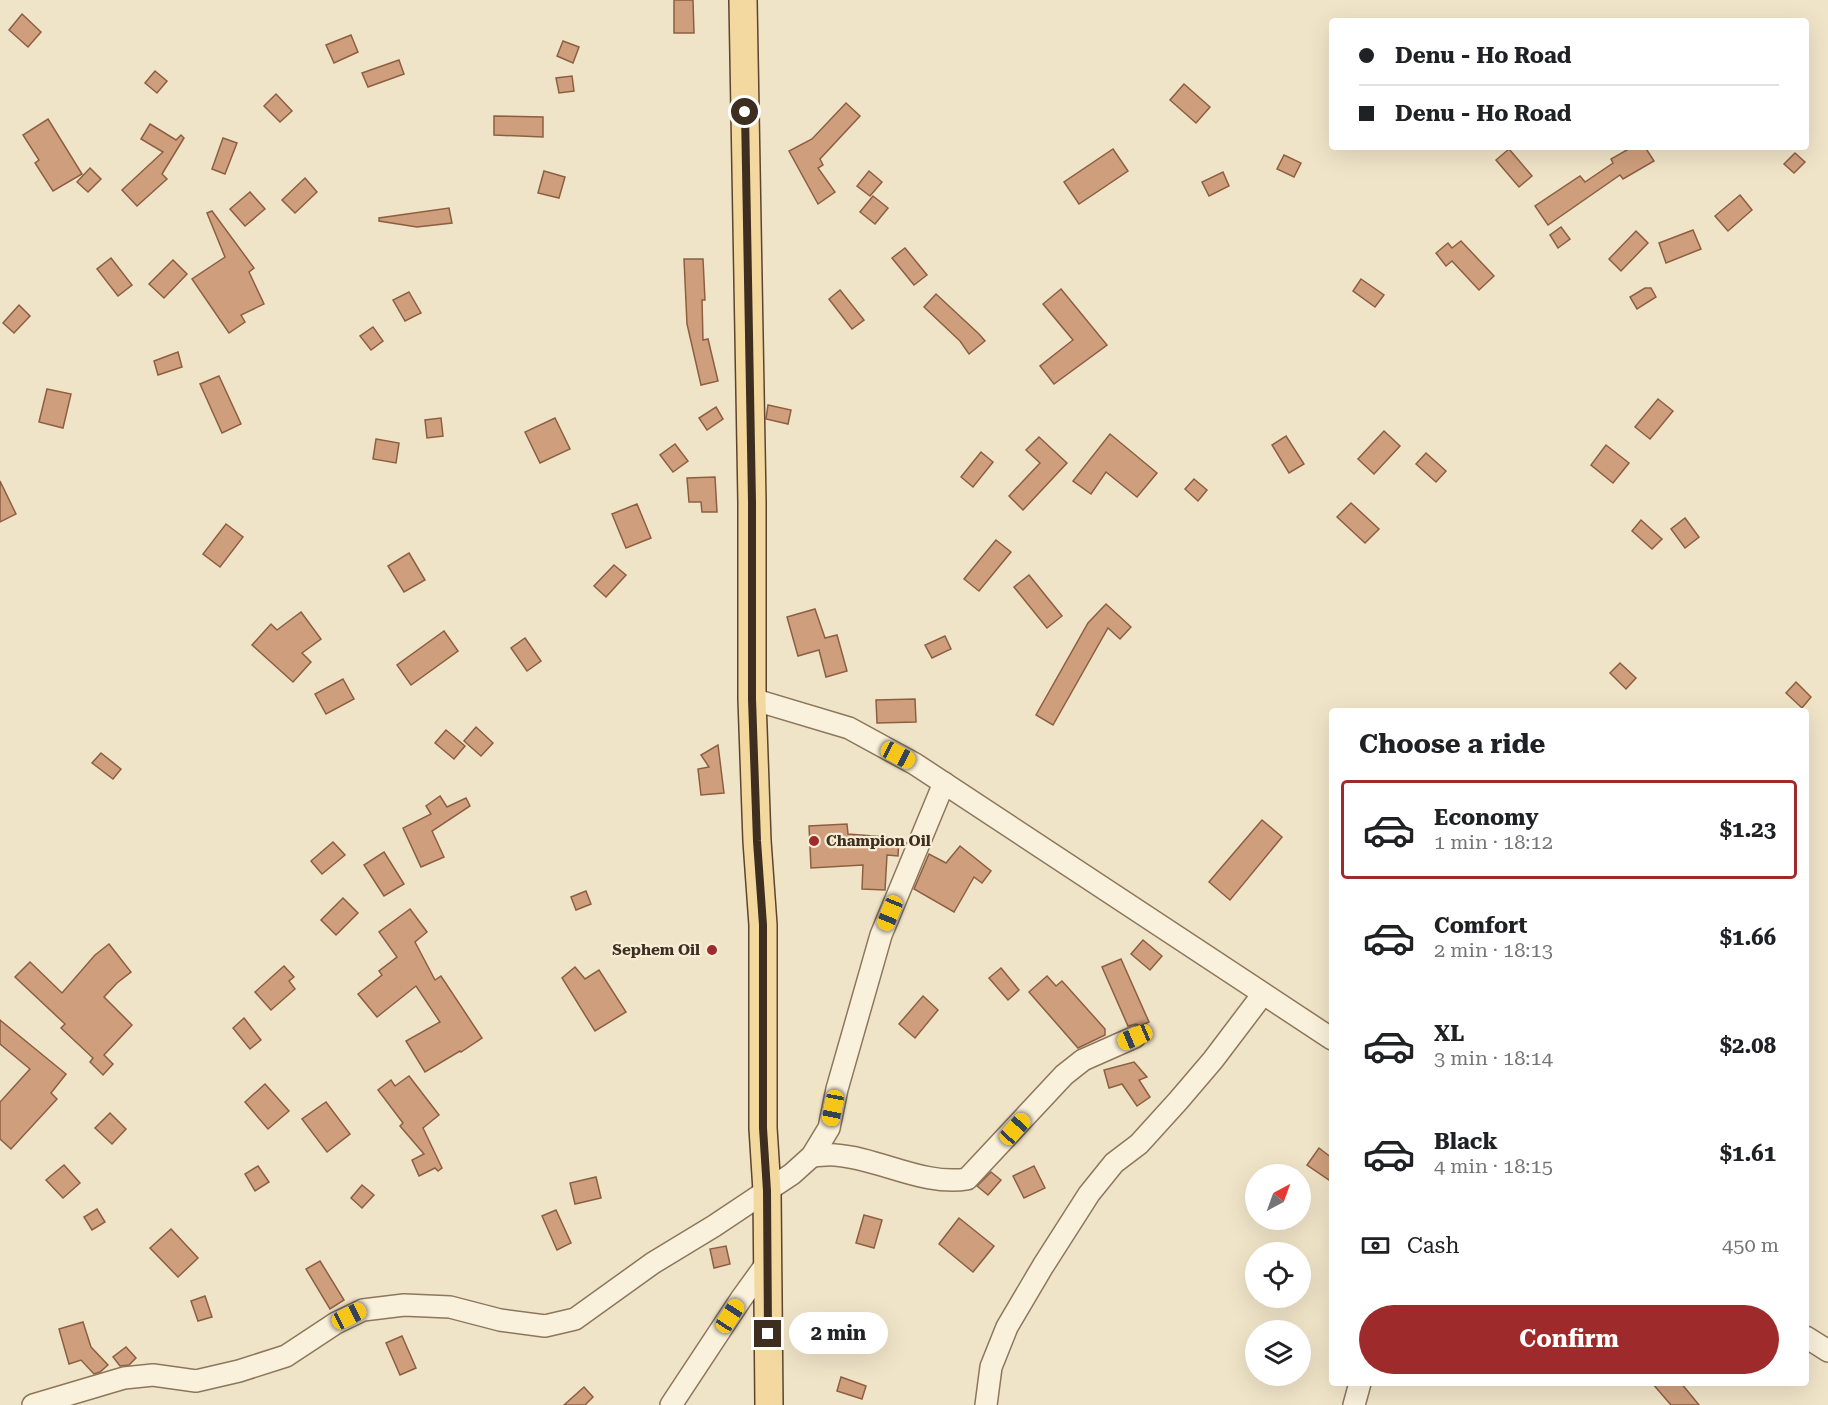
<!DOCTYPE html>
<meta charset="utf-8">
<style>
body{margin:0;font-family:"Roboto Serif",serif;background:#f6f6f6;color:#202124;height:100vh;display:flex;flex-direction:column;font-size:22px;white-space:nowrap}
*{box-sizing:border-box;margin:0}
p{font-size:20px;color:#757577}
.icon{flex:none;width:33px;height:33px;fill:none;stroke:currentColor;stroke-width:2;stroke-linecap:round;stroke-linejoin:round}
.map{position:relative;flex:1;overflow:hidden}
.side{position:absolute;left:1329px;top:708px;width:480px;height:678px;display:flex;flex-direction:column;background:#fff;border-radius:6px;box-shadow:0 6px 24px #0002}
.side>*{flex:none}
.banner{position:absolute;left:1329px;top:18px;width:480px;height:132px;border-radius:6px;box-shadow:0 6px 24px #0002;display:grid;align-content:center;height:132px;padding:0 30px;background:#fff}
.needle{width:39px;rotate:41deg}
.fabs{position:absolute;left:1245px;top:1164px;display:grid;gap:12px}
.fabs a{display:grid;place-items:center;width:66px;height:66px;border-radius:50%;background:#fff;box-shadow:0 6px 24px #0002;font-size:30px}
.end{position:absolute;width:27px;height:27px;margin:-14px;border:8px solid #3d2e20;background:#fff;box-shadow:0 0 0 3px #fff}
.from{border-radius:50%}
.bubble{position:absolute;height:42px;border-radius:21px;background:#fff;box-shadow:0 6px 24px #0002;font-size:20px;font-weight:700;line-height:42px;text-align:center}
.car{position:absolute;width:18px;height:36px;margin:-18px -9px;border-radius:8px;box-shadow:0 0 4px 2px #0007;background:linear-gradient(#f5c518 24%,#345 0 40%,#f5c518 0 76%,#345 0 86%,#f5c518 0)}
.banner b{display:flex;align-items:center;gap:21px;height:57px;font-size:22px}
.banner b+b{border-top:2px solid #e0e0e0}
.banner i{width:15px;height:15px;background:#202124}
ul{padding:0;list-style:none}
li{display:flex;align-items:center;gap:18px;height:99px;margin:0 12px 9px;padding:0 18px;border:3px solid transparent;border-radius:6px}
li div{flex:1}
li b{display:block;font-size:22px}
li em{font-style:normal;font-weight:700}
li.selected{border-color:#9e2a2b}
li>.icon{width:54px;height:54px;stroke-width:1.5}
h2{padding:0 30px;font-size:27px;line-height:72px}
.pay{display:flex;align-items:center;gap:15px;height:66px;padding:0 30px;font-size:22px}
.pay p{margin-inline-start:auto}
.action{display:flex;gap:12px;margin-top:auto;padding:12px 30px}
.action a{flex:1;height:69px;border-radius:36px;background:#9e2a2b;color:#fff;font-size:24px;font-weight:700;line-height:69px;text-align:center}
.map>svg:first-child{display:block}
.building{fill:#cf9f7d;stroke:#8d5f41;stroke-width:1.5}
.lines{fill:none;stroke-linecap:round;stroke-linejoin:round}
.minor-casing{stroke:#8d765c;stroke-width:24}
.major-casing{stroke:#5b4430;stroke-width:30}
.minor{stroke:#faf1dc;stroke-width:21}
.major{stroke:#f3d9a0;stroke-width:27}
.route{stroke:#3d2e20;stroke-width:8}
.poi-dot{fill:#9e2a2b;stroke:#f7eed8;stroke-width:2}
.labels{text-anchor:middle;stroke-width:4.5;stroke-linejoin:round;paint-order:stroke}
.poi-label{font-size:15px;font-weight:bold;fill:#3d2e20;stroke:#f7eed8;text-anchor:start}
</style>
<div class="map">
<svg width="1828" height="1405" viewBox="0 0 1828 1405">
<rect width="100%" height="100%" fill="#f0e4c8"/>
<g class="building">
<path d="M674,0h19l1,33h-20z"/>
<path d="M22,14l19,18 -13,15 -19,-17z"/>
<path d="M351,35l7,17 -24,11 -8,-18z"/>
<path d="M563,41l16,6 -6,16 -16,-7z"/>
<path d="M399,60l5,14 -36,13 -6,-14z"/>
<path d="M155,71l12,10 -10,12 -12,-10z"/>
<path d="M572,76l2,15 -15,2 -3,-15z"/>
<path d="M1184,84l26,23 -14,16 -26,-23z"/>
<path d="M276,94l16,17 -12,11 -16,-16z"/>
<path d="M846,103l14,13 -40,43 3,6 -5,3 17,24 -17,12 -29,-53 23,-12z"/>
<path d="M494,116l49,1v20l-49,-2z"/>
<path d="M48,119l34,55 -29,17 -18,-28 4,-3 -16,-25z"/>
<path d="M150,124l26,16 5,-5 3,3 -22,36 5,5 -30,27 -15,-16 41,-38 -22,-13z"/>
<path d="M223,138l14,5 -12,31 -13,-5z"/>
<path d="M1632,147h13l9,14 -31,18 -3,-4 -72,50 -13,-19 45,-30 5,6 28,-19 -2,-4z"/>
<path d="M1113,149l15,22 -49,33 -15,-22z"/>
<path d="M1509,149l23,27 -13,11 -23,-27z"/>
<path d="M1795,153l10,9 -11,11 -10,-9z"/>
<path d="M1284,155l17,8 -7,14 -17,-8z"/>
<path d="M90,168l11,11 -13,13 -11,-10z"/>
<path d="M544,171l21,6 -6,21 -21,-5z"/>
<path d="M869,171l13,11 -12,14 -13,-10z"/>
<path d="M1223,172l6,14 -20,10 -7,-14z"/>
<path d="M305,178l12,14 -22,21 -13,-13z"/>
<path d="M250,192l15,17 -20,17 -15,-17z"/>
<path d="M1740,195l12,15 -24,21 -13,-15z"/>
<path d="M873,196l15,12 -13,16 -15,-12z"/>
<path d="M449,208l3,15 -35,4 -38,-6v-3z"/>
<path d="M212,211l42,57 -5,4 15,32 -23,11 4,7 -16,11 -37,-54 33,-22 -18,-44z"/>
<path d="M1561,227l9,12 -12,9 -8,-13z"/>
<path d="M1693,230l8,19 -35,14 -7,-20z"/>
<path d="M1636,231l12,12 -27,28 -12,-12z"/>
<path d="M1461,241l33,35 -15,14 -27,-29 -6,5 -10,-13 12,-10 4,5z"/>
<path d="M905,248l22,27 -13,10 -22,-27z"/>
<path d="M111,258l21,27 -14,11 -21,-27z"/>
<path d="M684,259h19l2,41h-3l1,40 5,-1 10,42 -17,4 -14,-61z"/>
<path d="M173,260l14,14 -23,24 -15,-14z"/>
<path d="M1361,279l23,16 -9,12 -22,-16z"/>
<path d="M1645,288h6l5,9 -19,12 -7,-12z"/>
<path d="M1061,289l46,56 -53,39 -14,-18 33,-26 -30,-36z"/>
<path d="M840,290l24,30 -12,9 -23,-30z"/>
<path d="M409,292l12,21 -16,8 -12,-21z"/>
<path d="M936,294l43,40 6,7 -16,13 -9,-13 -36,-34z"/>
<path d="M19,305l11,11 -16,17 -11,-10z"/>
<path d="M373,327l10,14 -12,9 -11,-14z"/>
<path d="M178,352l4,15 -24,8 -4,-14z"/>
<path d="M219,376l22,48 -19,9 -22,-49z"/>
<path d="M47,389l24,5 -8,34 -24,-6z"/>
<path d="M1658,399l15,12 -23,28 -15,-12z"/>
<path d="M768,405l23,5 -3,14 -22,-5z"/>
<path d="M716,407l7,12 -16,11 -8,-12z"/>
<path d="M441,418l2,18 -16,2 -2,-18z"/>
<path d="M555,418l15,31 -30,14 -15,-31z"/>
<path d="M1384,431l16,15 -26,28 -16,-15z"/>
<path d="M1110,434l47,39 -20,24 -31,-25 -15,22 -18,-13z"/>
<path d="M1286,436l18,28 -15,9 -17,-28z"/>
<path d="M1039,437l28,26 -44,47 -14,-14 31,-33 -14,-13z"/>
<path d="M376,439l23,4 -3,20 -23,-4z"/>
<path d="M675,444l13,17 -15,11 -13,-17z"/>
<path d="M1606,445l23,18 -16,20 -22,-18z"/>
<path d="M981,452l12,10 -20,25 -12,-10z"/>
<path d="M1426,453l20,18 -10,11 -20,-18z"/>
<path d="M715,477l2,35h-15l-1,-10h-12l-2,-24z"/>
<path d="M1194,479l13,11 -9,11 -13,-12z"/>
<path d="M0,481l16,33 -16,8z"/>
<path d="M1351,503l28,26 -14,14 -28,-26z"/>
<path d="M637,504l14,34 -25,10 -14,-34z"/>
<path d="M1685,518l14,19 -14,11 -14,-19z"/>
<path d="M1641,520l21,19 -10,10 -20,-18z"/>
<path d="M226,524l17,13 -23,30 -17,-13z"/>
<path d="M996,540l15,12 -32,39 -15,-12z"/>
<path d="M409,553l16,27 -21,12 -16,-26z"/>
<path d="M614,565l12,10 -20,22 -12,-11z"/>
<path d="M1029,575l33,41 -15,12 -33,-41z"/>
<path d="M1106,604l25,23 -11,12 -12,-11 -55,97 -17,-10 52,-92z"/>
<path d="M815,609l10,29 12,-3 10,36 -21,6 -7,-27 -21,6 -11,-39z"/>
<path d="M301,612l20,27 -19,14 9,9 -18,20 -41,-37 19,-21 6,6z"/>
<path d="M444,631l14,20 -47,34 -14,-20z"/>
<path d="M945,636l6,13 -19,9 -7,-13z"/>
<path d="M525,638l16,23 -14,10 -16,-23z"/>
<path d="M1620,663l16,15 -10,11 -16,-16z"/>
<path d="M343,679l11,20 -28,15 -11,-20z"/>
<path d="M1796,682l15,15 -9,11 -16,-15z"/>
<path d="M915,699l1,23 -39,1 -1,-23z"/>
<path d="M476,727l17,16 -12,13 -17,-15z"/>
<path d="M446,730l19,16 -11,13 -19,-16z"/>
<path d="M718,745l6,48 -23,2 -3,-26 11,-2 -8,-12z"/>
<path d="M101,753l20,16 -8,10 -21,-16z"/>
<path d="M440,796l7,11 19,-9 4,8 -38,25 12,26 -23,10 -18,-39 28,-14 -5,-8z"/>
<path d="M1262,820l20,17 -52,63 -21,-18z"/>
<path d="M847,824l1,10 51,4 -1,18 -11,-1 -2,35 -23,-1 1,-24 -52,3 -2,-42z"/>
<path d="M333,842l12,13 -23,19 -11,-13z"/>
<path d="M960,846l31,25 -9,12 -8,-6 -20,35 -40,-23 15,-35 17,9z"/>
<path d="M384,852l20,32 -20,12 -20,-31z"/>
<path d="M586,891l5,13 -15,6 -5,-13z"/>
<path d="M343,898l15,15 -22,22 -15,-15z"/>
<path d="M410,909l17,23 -12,10 20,38 6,-4 41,62 -21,14 -1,-1 -35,21 -19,-31 34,-19 -24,-36 -39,31 -19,-23 24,-19 -3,-4 18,-14 -18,-25z"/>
<path d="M1143,940l19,16 -12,14 -19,-16z"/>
<path d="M109,944l22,28 -14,11 -13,14 28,28 -28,30 9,9 -10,11 -13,-13 3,-4 -32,-30 4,-4 -50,-47 15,-15 32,31 33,-38z"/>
<path d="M1121,959l28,63 -8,4 -5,-2 -8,2 -26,-59z"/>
<path d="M284,966l10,11 -5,4 6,8 -24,21 -16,-18z"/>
<path d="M575,967l10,12 14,-9 27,42 -31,19 -33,-53z"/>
<path d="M1001,968l18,22 -11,10 -19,-22z"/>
<path d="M1047,976l9,10 6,-5 43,48v6l-27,13 -49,-56z"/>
<path d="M923,996l15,14 -23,28 -16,-14z"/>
<path d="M244,1018l17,22 -11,9 -17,-21z"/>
<path d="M0,1020l66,54 -15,19 6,6 -46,50 -11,-10v-37l30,-33 -30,-25z"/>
<path d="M1134,1062l13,15 -8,3 11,17 -13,9 -15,-22 -13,4 -5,-18z"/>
<path d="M409,1076l30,39 -16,13 19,40 -4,3 -3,-3 -16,8 -7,-16 12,-6 -24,-28 3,-3 -25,-33 13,-10 4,6z"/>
<path d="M265,1084l24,27 -21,18 -23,-27z"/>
<path d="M326,1102l24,32 -23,18 -25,-33z"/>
<path d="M110,1113l16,16 -14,15 -17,-16z"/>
<path d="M1319,1148l13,10v24l-25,-17z"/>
<path d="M64,1165l16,18 -17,15 -17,-18z"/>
<path d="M258,1166l11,16 -14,9 -10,-17z"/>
<path d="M1034,1166l11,22 -21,10 -11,-22z"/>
<path d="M991,1172l10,8 -13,15 -11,-9z"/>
<path d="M596,1177l5,21 -26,6 -5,-21z"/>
<path d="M362,1185l12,10 -12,13 -11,-10z"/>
<path d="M97,1209l8,13 -13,8 -8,-13z"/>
<path d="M556,1210l15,33 -14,7 -15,-34z"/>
<path d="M864,1215l18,5 -8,28 -18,-5z"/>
<path d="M959,1218l35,28 -21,26 -34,-28z"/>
<path d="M171,1229l27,29 -20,19 -28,-29z"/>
<path d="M726,1246l4,18 -16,4 -4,-19z"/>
<path d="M320,1261l24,39 -14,9 -24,-40z"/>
<path d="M205,1296l7,21 -14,4 -7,-20z"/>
<path d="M83,1322l8,25 17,18 -8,7 -6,2 -13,-14 -12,4 -10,-35z"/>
<path d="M402,1336l14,32 -16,7 -14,-32z"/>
<path d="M126,1347l10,11 -7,7 -9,1 -7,-9z"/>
<path d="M841,1377l25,9 -4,13 -25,-8z"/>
<path d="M1652,1383h29l18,22h-28z"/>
<path d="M584,1387l9,10 -8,8h-21z"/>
</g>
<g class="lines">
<g class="minor-casing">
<g id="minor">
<path d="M752,699l97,29 66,36 417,275"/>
<path d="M812,1156c7,0 16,-2 23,-1 44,3 88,31 132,24l97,-104 19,-15 52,-23"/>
<path d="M1806,1337l22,14"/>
<path d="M33,1405l91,-27 29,-3 43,6 43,-10 47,-15 50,-33 27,-13 41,-5 46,2 50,13 45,6 30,-7 78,-56 61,-37 78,-52 20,-18 17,-28 8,-39 44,-154 63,-152"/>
<path d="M671,1405l70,-106 26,-36"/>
<path d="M986,1405l5,-38 16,-40 36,-61 46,-72 25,-31 25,-19 39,-43 35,-41 50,-66"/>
<path d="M1354,1405l6,-22"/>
</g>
</g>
<g class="major-casing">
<path id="major" d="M743,0l9,502v197l5,142 6,84v203l4,63 2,214"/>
</g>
<use href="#minor" class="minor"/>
<use href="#major" class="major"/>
</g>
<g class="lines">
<path class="route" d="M745,112l7,390v197l5,142 6,84v203l4,63 1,143"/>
</g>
<g class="poi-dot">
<circle cx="814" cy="841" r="6"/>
<circle cx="712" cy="950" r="6"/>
</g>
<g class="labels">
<g class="poi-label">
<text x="826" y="846">Champion Oil</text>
<text x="700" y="955" text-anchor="end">Sephem Oil</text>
</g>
</g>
</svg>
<div class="fabs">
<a><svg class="needle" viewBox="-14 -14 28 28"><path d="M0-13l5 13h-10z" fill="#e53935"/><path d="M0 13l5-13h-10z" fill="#757577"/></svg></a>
<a><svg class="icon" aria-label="locate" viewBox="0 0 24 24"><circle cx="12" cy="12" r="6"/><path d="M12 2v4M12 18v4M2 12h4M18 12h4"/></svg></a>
<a><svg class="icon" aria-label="layers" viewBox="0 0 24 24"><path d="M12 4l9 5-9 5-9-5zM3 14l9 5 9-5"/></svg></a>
</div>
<i class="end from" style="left:745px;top:112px"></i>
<i class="end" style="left:768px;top:1334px"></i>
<div class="bubble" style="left:789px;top:1312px;width:99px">2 min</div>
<i class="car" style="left:898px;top:755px;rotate:118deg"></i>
<i class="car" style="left:890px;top:913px;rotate:202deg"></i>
<i class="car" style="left:1135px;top:1037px;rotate:247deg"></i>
<i class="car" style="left:833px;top:1108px;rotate:191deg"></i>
<i class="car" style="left:1015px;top:1129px;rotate:42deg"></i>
<i class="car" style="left:349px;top:1316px;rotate:63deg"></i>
<i class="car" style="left:730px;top:1316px;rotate:33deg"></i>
<div class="banner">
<b><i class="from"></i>Denu - Ho Road</b>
<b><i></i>Denu - Ho Road</b>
</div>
<section class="side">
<h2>Choose a ride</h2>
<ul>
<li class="selected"><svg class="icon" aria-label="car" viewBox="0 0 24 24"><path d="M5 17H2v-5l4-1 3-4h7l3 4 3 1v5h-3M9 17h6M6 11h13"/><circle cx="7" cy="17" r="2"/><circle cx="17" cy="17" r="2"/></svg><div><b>Economy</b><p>1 min · 18:12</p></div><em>$1.23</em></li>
<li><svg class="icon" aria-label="car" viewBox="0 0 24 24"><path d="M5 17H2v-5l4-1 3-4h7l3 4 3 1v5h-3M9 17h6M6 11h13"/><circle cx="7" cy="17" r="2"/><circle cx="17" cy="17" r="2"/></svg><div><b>Comfort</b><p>2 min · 18:13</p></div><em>$1.66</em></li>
<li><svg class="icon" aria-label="car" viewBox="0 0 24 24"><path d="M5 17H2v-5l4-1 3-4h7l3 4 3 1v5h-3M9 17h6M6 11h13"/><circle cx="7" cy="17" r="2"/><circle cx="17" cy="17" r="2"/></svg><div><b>XL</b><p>3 min · 18:14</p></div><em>$2.08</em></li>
<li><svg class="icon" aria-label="car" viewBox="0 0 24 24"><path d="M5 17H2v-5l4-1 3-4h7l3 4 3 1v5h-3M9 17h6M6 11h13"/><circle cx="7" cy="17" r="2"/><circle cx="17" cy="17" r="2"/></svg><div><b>Black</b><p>4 min · 18:15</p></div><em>$1.61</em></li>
</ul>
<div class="pay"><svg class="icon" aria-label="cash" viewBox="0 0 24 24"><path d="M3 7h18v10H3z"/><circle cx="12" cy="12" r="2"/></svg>Cash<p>450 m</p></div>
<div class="action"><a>Confirm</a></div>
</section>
</div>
